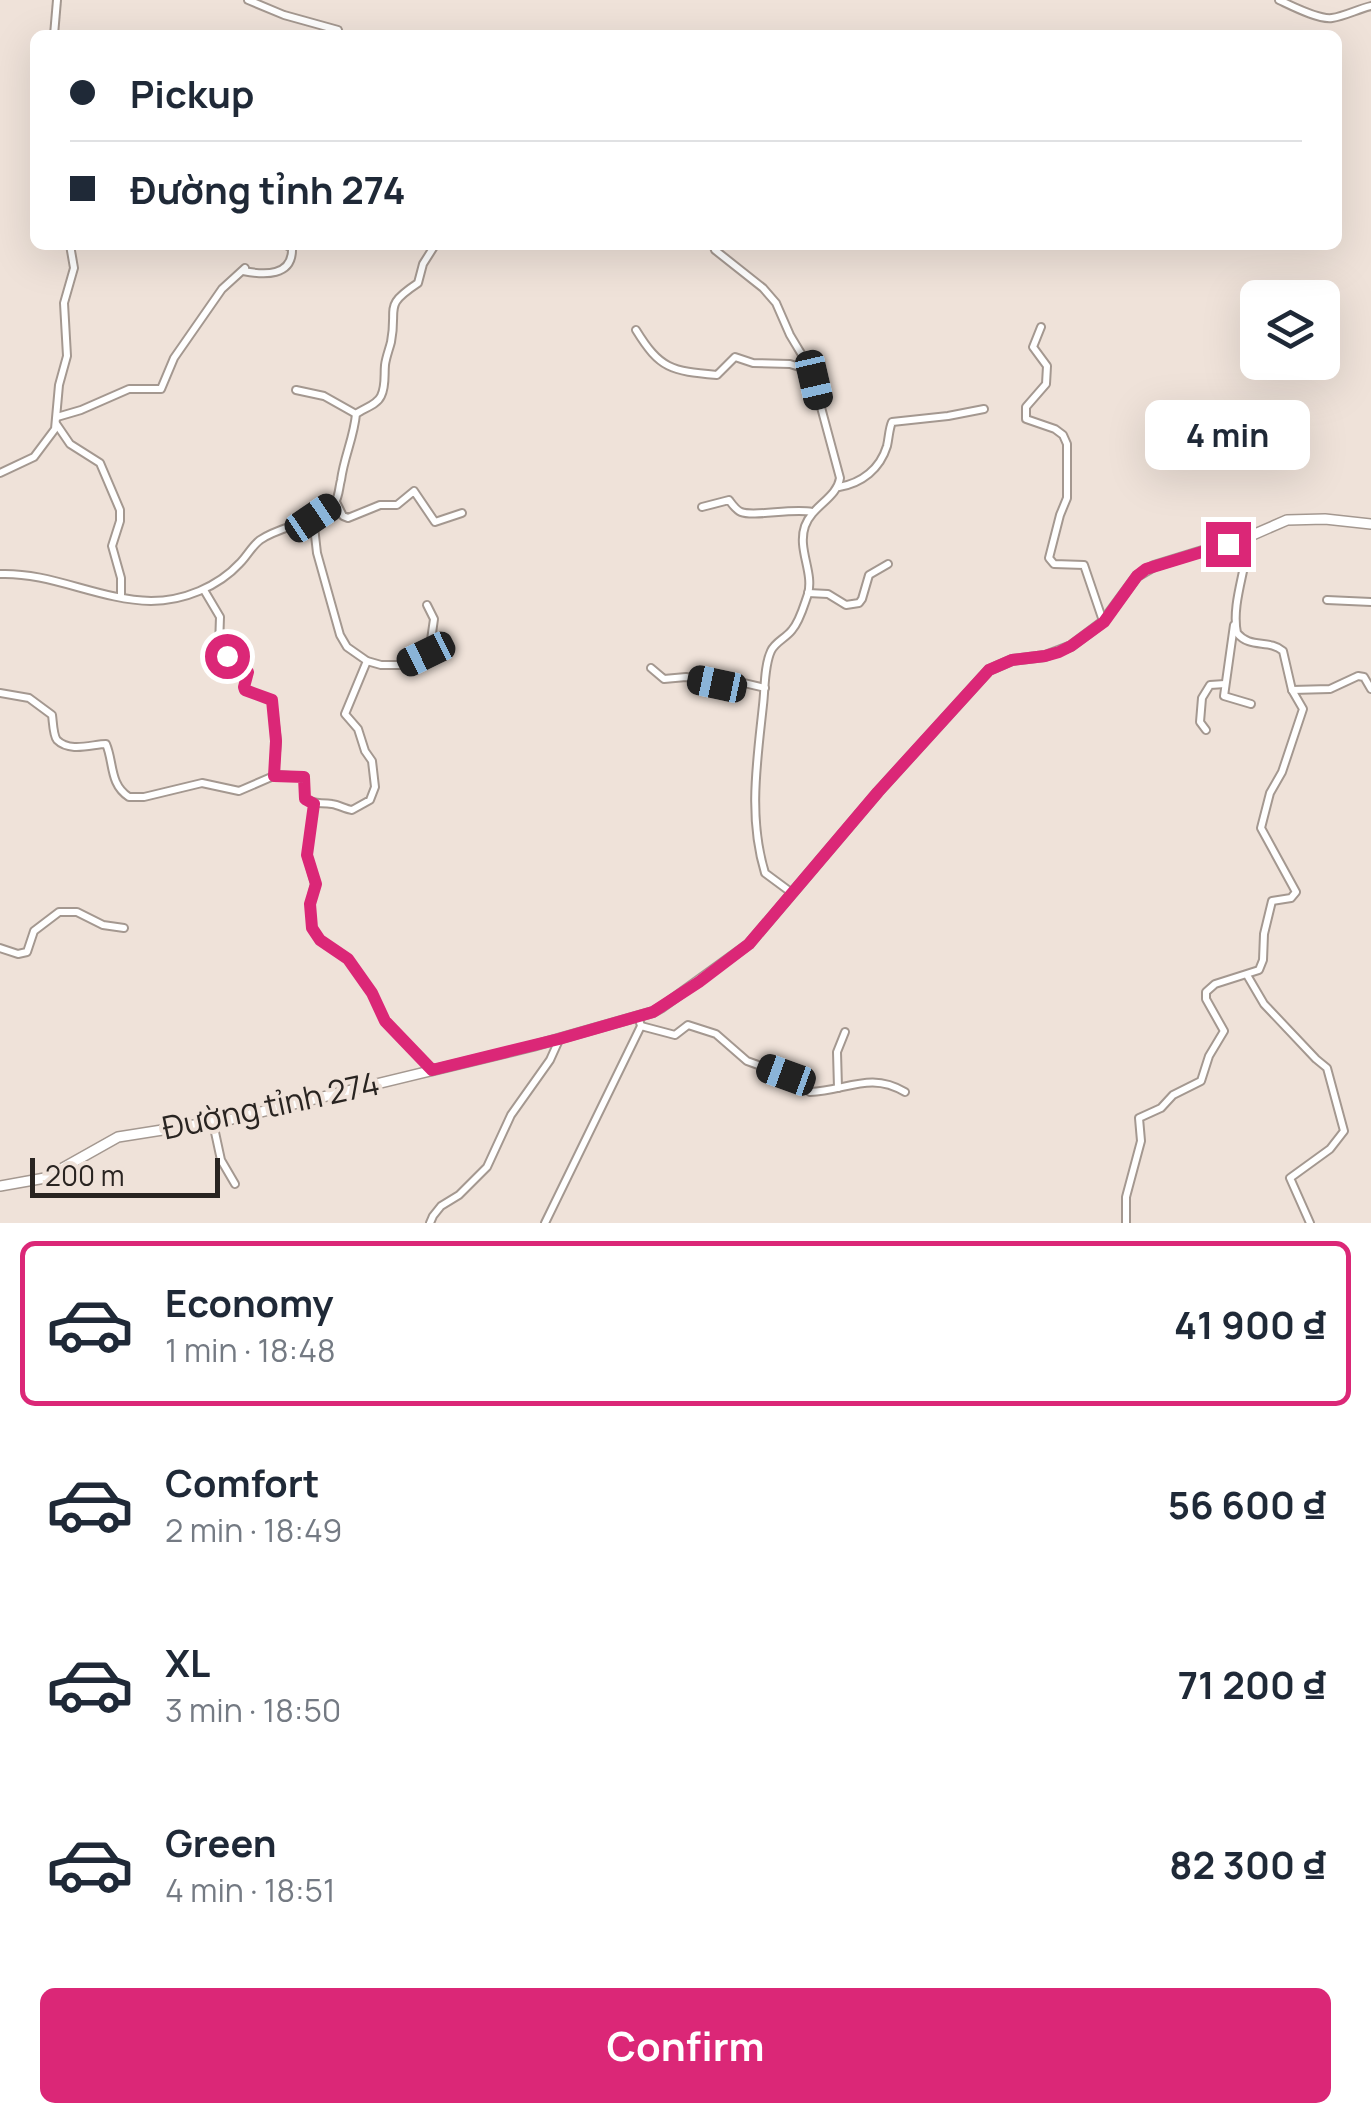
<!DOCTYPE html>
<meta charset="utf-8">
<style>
body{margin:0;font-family:Manrope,sans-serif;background:#f6f6f7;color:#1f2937;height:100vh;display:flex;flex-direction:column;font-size:38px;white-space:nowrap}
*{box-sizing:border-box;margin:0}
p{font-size:32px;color:#747a83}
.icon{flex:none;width:55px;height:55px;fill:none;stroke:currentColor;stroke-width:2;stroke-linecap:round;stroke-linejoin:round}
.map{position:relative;height:1223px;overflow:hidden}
.details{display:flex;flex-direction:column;background:#fff;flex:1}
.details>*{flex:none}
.top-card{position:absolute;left:30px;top:30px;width:1312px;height:220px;border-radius:15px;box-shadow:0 10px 40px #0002;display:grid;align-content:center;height:220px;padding:0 40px;background:#fff}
.fabs{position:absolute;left:1240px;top:280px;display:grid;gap:20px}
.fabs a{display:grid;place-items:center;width:100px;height:100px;border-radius:15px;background:#fff;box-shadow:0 10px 40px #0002;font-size:50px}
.scale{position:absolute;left:30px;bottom:25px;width:190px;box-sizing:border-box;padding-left:10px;border:5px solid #292421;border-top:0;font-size:28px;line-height:35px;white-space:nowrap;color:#292421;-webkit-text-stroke:8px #efe2d9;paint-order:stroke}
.end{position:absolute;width:45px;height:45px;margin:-22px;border:12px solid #db2777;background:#fff;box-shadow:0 0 0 5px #fff}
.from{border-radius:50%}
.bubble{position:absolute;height:70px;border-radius:15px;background:#fff;box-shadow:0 10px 40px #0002;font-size:32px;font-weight:700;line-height:70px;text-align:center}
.car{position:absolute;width:30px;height:60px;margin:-30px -15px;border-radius:12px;box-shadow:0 0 8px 2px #0007;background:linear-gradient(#222 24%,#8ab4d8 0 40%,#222 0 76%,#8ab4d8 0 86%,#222 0)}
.top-card b{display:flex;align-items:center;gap:35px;height:95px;font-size:38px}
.top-card b+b{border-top:2px solid #e0e1e3}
.top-card i{width:25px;height:25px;background:#1f2937}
ul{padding:18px 0 0;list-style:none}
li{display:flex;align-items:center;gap:30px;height:165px;margin:0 20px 15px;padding:0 20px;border:5px solid transparent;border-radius:15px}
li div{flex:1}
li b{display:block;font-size:38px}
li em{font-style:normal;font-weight:700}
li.selected{border-color:#db2777}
li>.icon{width:90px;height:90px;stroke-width:1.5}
.action{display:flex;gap:20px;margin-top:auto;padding:20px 40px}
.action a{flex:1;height:115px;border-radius:15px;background:#db2777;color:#fff;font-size:40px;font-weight:700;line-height:115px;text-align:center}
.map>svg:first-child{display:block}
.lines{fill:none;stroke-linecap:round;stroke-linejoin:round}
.minor-casing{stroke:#a49890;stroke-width:10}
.secondary-casing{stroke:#a49890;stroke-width:12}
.minor{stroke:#fff;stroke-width:6}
.secondary{stroke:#fff;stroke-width:9}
.route{stroke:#db2777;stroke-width:12}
.labels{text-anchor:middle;stroke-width:8;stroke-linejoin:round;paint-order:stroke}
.street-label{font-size:32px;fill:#292421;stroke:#efe2d9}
</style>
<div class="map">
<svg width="1371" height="1223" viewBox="0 0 1371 1223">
<rect width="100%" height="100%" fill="#efe2d9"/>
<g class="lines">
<g class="minor-casing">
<g id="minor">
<path d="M248,0l36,15 54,15 1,5"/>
<path d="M1279,0c13,6 40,20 53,18 13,-2 26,-9 39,-12"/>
<path d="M54,35l3,-35"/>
<path d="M713,245l2,5 48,38 13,15 14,32 21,35 29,108c-3,20 -28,28 -35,48 -8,23 9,46 3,68 -4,11 -8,27 -16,36 -6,8 -17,12 -21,21 -7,15 -6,38 -8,54 -6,57 -15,112 2,168l27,20"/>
<path d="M243,271c21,4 50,6 49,-23l-6,-3"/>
<path d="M1041,327l-8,20 14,19 -1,18 -20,23v12l29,10 8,6 4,9v54l-7,17 -11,43 5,6 30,1 19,56"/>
<path d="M636,330c24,39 35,41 81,45l18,-18 18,6 37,1 19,6"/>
<path d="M296,390l28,6 32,18"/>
<path d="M57,417l24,-7 48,-21h32l13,-31 48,-69 23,-21"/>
<path d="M57,425l13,19 30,19 20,47v11l-8,25 9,32v18"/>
<path d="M0,473l34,-16 21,-28 4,-44 8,-29 -3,-53 10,-35 -4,-23"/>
<path d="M839,487c23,-4 41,-18 48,-41 2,-9 2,-17 5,-24l56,-6 36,-7"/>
<path d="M336,502l7,14 5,2 32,-13h17l17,-14 21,31 27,-9"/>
<path d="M702,507l27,-7c3,4 7,10 12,12 13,5 51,-4 71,0"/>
<path d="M313,518l4,35 23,82 7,12 20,14 14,4h23l22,-12 4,-6 4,-28 -7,-14"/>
<path d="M0,574c51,-2 99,26 151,27 32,0 67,-14 89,-38 7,-7 12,-17 20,-23 21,-15 59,-17 75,-38 4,-5 4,-15 6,-22 3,-23 13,-43 15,-66 8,-6 21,-9 25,-18 5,-10 3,-21 4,-31 1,-8 4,-15 6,-23 7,-36 -9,-35 27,-59l5,-19 12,-19"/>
<path d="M204,590l16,27 -1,29 8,10 20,16 -3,15 1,3 27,10 5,41 -3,35"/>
<path d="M808,593l20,1 18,11 13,-2 3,-4 7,-24 19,-11"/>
<path d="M1327,600l44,2"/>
<path d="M1234,625l-10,71 27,8"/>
<path d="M651,668l13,11 22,-2 31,6h27l21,5"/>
<path d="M1292,690l38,-1 28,-13 6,1 7,12"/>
<path d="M0,693l29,5 23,17c1,6 1,20 5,25 13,13 36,4 49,4 8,18 3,40 23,53h15l58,-14 37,8 37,-16 29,2v22c9,6 16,3 27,5 7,1 13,5 20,6l18,-10 5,-13 -3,-26 -7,-10 -7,-22 -13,-15 22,-53"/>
<path d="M1206,730l-6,-8 2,-24 8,-13 15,-1"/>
<path d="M314,804l-7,51 8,29 -5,20 2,24 8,12 28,19 24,34 13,28 47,49"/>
<path d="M0,948l18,6 9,-2 7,-21 25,-19h18l26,13 21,3"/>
<path d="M1247,975l17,29 52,55 11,9 17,63 -14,18 -40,29 20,45"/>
<path d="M641,1026l34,9 13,-10 28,9 31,27 39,14 24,17c36,-1 60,-21 95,0"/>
<path d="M838,1088l-1,-36 8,-20"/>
<path d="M213,1123l8,37 14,24"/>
<path d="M430,1223l3,-7 8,-10 18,-11 28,-28 24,-52 39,-55 9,-20"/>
<path d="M545,1223l96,-197 -3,-10"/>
<path d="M1126,1223v-26l15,-56 -2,-23 22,-10 12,-13 28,-14 8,-25 15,-25 -18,-32v-7l9,-8 44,-14 4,-10 1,-26 8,-33 19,-3 5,-6 -35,-64 9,-35 12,-21 21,-63 -11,-19 -9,-39c-14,-12 -33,-2 -46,-18 -6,-30 10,-64 11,-95"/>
</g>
</g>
<g class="secondary-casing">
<path id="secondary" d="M0,1186l45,-8 73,-41 114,-18 301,-73 120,-34 9,-5 87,-63 129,-152 111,-122 23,-10 33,-4 26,-10 32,-24 34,-46 17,-10 94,-29 39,-17 38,-1 46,5"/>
</g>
<use href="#minor" class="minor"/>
<use href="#secondary" class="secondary"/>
</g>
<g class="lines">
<path class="route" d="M227,656l21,16 -4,15 1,3 27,10 4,41 -2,35 30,1 1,22 9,5 -7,51 9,29 -6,20 2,24 8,12 28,19 24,34 13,28 47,49 127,-31 94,-27 46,-30 50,-38 129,-152 111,-122 23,-10 33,-4 14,-4 12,-6 33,-24 33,-46 9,-7 82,-25"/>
</g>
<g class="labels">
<g class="street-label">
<text transform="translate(271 1106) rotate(-12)" y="11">Đường tỉnh 274</text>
</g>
</g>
</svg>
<div class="fabs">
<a><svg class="icon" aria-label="layers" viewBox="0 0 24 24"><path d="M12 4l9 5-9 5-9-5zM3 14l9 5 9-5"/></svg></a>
</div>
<div class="scale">200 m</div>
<i class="end from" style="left:227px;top:656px"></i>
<i class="end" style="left:1228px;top:544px"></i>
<div class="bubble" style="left:1145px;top:400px;width:165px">4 min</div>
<i class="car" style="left:814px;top:380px;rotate:167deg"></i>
<i class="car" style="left:313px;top:518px;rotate:56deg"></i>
<i class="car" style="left:426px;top:654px;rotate:244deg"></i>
<i class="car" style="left:717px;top:684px;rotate:282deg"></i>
<i class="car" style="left:786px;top:1075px;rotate:290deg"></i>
<div class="top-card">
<b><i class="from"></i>Pickup</b>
<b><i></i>Đường tỉnh 274</b>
</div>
</div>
<section class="details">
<ul>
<li class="selected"><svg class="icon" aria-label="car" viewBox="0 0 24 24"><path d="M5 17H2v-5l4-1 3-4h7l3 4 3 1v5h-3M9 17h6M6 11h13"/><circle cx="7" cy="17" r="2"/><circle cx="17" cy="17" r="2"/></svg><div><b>Economy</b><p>1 min · 18:48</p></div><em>41 900 ₫</em></li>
<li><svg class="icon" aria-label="car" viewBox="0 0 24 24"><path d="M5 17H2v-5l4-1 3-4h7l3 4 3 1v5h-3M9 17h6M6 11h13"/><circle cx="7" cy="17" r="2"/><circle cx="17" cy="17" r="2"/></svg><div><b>Comfort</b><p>2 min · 18:49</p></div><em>56 600 ₫</em></li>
<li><svg class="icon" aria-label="car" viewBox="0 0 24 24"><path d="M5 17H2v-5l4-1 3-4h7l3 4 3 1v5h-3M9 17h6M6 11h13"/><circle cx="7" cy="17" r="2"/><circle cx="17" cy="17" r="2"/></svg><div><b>XL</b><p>3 min · 18:50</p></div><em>71 200 ₫</em></li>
<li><svg class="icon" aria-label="car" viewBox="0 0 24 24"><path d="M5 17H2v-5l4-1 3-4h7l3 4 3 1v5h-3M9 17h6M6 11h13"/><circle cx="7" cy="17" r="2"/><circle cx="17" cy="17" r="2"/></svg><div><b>Green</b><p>4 min · 18:51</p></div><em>82 300 ₫</em></li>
</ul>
<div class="action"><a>Confirm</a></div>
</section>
